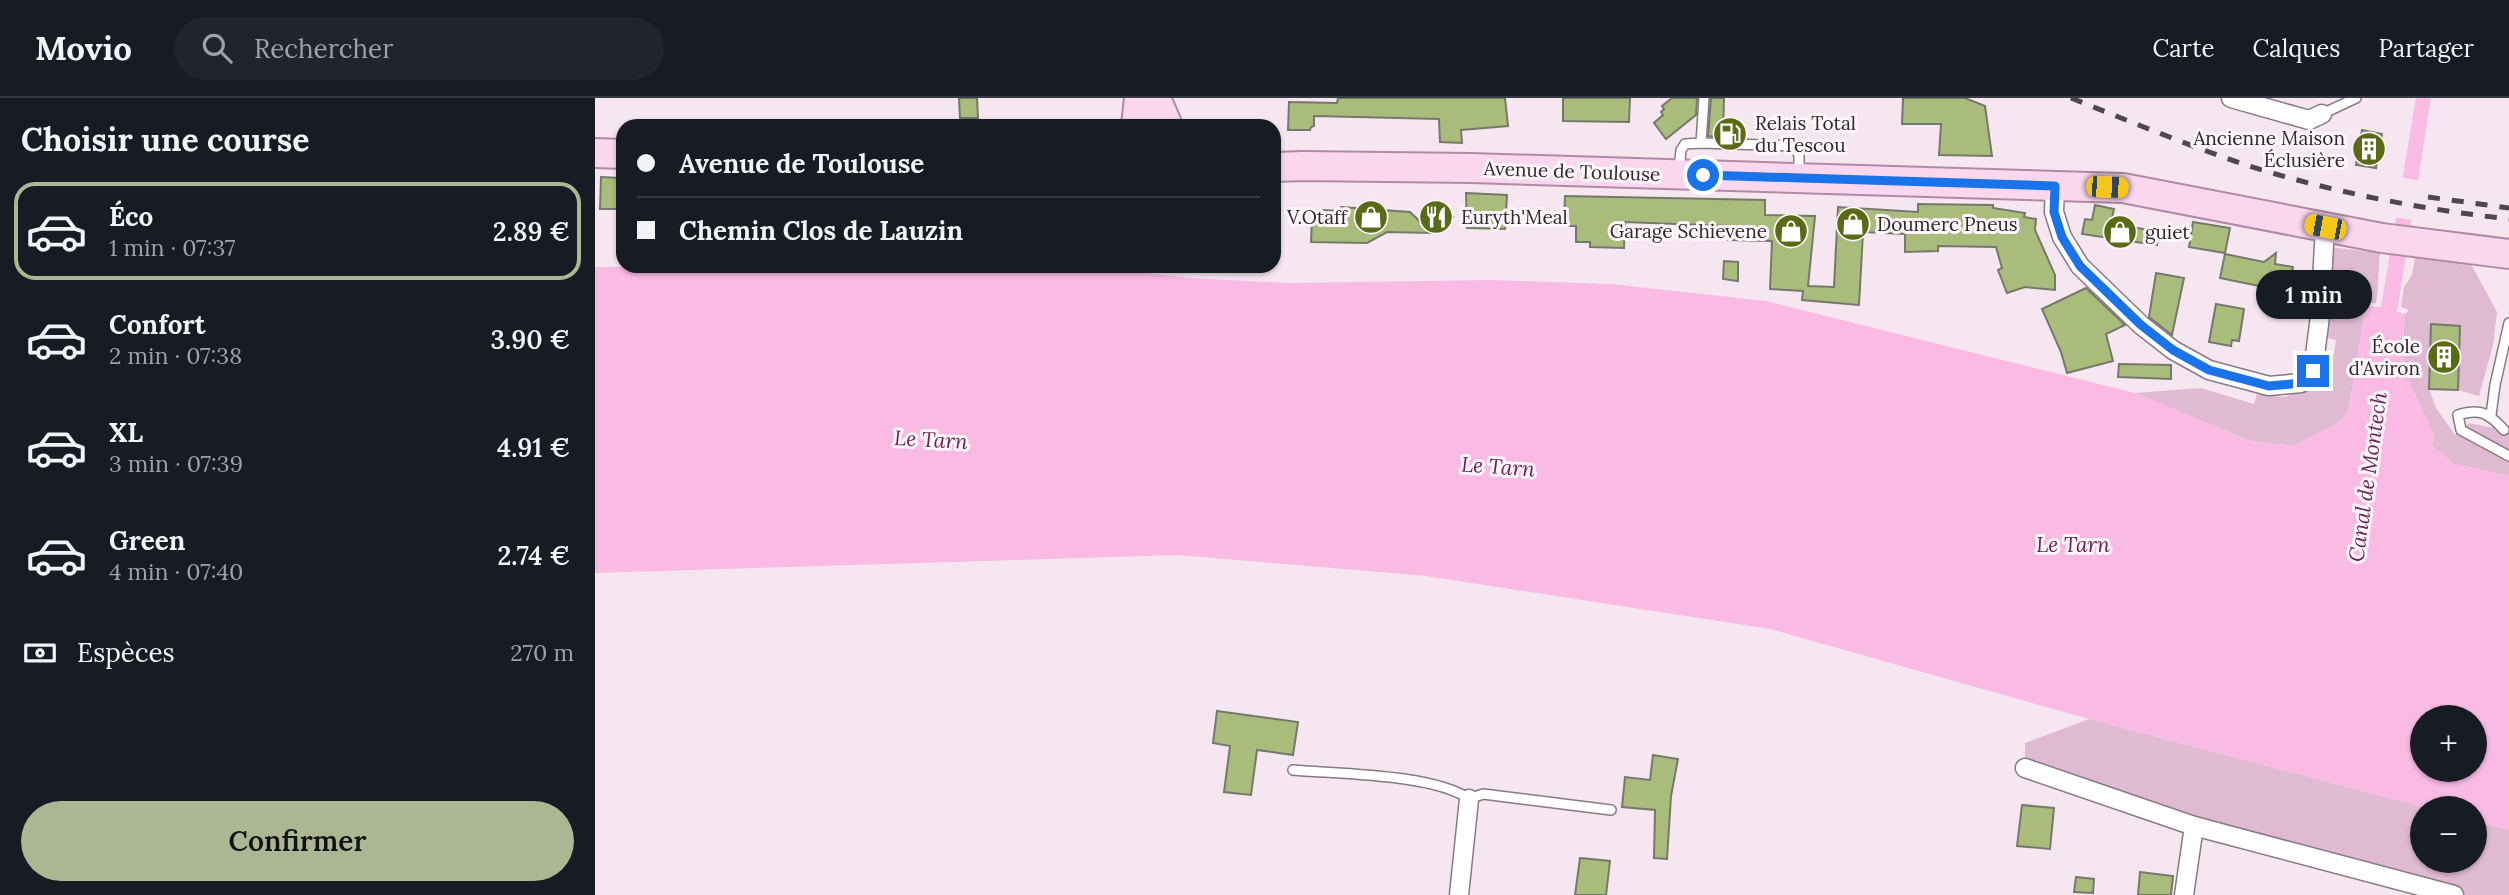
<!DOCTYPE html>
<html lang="fr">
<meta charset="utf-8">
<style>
body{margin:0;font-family:Lora,serif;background:#20242c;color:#f1f3f6;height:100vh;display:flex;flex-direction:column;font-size:26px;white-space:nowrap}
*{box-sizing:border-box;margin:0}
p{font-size:23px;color:#9ea1a6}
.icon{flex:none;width:38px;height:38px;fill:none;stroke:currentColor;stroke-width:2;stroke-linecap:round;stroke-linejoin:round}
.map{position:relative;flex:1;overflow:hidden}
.sheet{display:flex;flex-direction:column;background:#171b24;width:595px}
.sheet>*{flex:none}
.banner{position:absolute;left:21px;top:21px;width:665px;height:154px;border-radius:21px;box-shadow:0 2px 5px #0004;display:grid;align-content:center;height:154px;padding:0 21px;background:#171b24}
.controls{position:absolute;left:1815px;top:607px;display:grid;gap:14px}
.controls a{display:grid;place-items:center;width:77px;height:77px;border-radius:50%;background:#171b24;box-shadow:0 2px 5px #0004;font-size:35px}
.end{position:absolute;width:32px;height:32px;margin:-16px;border:9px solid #1a73e8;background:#fff;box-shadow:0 0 0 4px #fff}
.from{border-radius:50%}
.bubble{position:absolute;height:49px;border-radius:24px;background:#171b24;box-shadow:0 2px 5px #0004;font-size:23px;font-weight:600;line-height:49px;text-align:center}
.car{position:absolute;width:21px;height:42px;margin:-21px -10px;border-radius:9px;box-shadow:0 0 5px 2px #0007;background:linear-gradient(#f5c518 24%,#345 0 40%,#f5c518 0 76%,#345 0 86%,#f5c518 0)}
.banner b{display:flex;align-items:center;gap:24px;height:66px;font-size:26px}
.banner b+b{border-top:2px solid #363941}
.banner i{width:18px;height:18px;background:#f1f3f6}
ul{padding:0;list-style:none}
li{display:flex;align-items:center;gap:21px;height:98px;margin:0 14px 10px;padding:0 7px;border:4px solid transparent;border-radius:21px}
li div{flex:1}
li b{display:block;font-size:26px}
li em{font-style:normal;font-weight:600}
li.selected{border-color:#adb692}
li>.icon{width:63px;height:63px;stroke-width:1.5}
h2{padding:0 21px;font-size:32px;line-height:84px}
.pay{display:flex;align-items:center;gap:18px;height:77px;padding:0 21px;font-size:26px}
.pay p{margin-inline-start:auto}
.button{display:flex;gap:14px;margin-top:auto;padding:14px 21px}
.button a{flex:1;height:80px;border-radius:42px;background:#adb692;color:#111;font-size:28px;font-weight:600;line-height:80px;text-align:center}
header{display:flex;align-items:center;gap:42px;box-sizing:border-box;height:98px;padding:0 35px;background:#171b24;border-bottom:2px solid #363941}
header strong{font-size:33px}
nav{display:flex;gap:38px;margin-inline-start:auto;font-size:24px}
.search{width:490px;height:63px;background:#20242c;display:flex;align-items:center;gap:18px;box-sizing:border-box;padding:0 24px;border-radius:38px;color:#9ea1a6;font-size:26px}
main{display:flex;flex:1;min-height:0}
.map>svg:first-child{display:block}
.green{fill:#e0bad2}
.water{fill:#f9bbe4;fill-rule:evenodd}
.pier{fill:#f6e6f0}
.building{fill:#aabc7c;stroke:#75796b;stroke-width:2}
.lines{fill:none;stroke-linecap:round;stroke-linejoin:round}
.service-casing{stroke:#887a83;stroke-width:12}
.minor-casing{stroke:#887a83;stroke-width:21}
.primary-casing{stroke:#b289a4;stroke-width:32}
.service{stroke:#fff;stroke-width:9}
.minor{stroke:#fff;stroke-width:18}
.primary{stroke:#fbd7ef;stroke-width:28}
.rail{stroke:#4f474c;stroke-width:5;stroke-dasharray:12 12;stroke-linecap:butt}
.route{stroke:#1a73e8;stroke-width:9}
.labels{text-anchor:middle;stroke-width:6;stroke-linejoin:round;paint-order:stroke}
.poi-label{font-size:19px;fill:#2e282c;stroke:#fff5fb;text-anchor:start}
.street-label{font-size:19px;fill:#2e282c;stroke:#fff5fb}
.water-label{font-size:21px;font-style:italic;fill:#692357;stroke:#fff5fb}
</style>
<header>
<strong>Movio</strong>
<div class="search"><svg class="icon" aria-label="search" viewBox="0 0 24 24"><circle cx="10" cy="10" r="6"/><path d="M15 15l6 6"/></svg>Rechercher</div>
<nav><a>Carte</a><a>Calques</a><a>Partager</a></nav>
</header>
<main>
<section class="sheet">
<h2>Choisir une course</h2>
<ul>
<li class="selected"><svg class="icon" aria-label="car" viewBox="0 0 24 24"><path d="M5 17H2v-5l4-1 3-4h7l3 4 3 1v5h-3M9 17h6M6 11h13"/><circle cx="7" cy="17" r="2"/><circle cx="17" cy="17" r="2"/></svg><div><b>Éco</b><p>1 min · 07:37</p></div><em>2.89 €</em></li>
<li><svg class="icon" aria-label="car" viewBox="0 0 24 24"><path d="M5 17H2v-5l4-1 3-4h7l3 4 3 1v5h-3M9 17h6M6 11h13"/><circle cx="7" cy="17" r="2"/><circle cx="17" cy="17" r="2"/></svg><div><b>Confort</b><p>2 min · 07:38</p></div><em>3.90 €</em></li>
<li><svg class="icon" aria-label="car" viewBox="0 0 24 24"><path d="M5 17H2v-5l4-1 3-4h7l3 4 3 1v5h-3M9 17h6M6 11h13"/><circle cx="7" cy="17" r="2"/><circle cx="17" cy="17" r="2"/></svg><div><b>XL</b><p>3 min · 07:39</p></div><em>4.91 €</em></li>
<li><svg class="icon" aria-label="car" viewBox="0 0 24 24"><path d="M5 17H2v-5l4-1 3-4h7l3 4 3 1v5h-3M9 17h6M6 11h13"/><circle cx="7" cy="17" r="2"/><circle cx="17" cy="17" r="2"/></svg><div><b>Green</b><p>4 min · 07:40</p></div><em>2.74 €</em></li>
</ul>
<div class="pay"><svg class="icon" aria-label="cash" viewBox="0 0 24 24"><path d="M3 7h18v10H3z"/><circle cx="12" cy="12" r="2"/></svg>Espèces<p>270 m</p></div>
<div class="button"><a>Confirmer</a></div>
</section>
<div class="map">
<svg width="1914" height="797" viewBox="0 0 1914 797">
<rect width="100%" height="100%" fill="#f6e6f0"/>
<g class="green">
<path d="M1735,149l50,6c-2,17 -1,33 -4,50h-11l1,3 -17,101 -6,11 -10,8 -40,20 -43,-5 -115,-48 66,-5 53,16 3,-10 28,3 27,-11 10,4 9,-18 5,-32 -15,-4z"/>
<path d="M1831,159l32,3 14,6 25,46 -4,33 -14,51 -21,-6 1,-65h-28l-2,64 7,19 19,27 14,-12 40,8v45l-55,-12 -22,-18 2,-11 -25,-53 -7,-31 3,-37 4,-4 -8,-3 3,-20 8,-12 3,-17z"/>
<path d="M1494,621l338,89h-5v53h53v-40l34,9v65h-55l-429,-127v-25z"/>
</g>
<path class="water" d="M1821,0h15l-34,214 8,2 -3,37 7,31 25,53 -2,11 22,18 55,12v354l-34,-9v-13h-48l-338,-89 -319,-90 -344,-53 -247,-21 -584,18v-306l494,-1 102,12 98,5 203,-3 119,4 155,17 369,92 115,48 43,5 40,-20 10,-8 6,-11 17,-101 15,1zM1827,620h53v52h-53z"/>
<path class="pier" d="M1804,79l22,4 -6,39 -22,-3z"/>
<g class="building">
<path d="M364,0h18l1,20h-18z"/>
<path d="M743,0h167l3,28 -47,4 1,13 -22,-1 -1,-23 -125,-3v10l-3,1 -1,3h-22l1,-28 48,1z"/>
<path d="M968,0h67l-1,24 -66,-1z"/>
<path d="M1077,0h25l-1,17 -30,24 -12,-16 9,-8 -2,-3 3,-3 -2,-3z"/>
<path d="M1116,0h13l-1,39 -15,-1z"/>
<path d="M1308,0h62l20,8 7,50 -53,-1 2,-31h-39z"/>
<path d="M1767,32l20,4 -6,34 -20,-3z"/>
<path d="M6,79l18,1 -1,31h-18z"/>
<path d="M871,95l41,2 -2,34 -38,-1z"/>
<path d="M970,98l200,4v15l50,1 -7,70 26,1 4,-80 80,5v-8l75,1v3l32,5 -1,4 12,2 -1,11 20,45v15l-30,-3 -18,6 -9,-23 4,-2 -6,-21 -58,-1v5l-33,1v-18l-42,-2 -4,73 -57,-5 1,-9 -33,-2 2,-48 -44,-1v-14l-103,-4 -1,26 -34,-1v-5h-14v-16h-8v-3l-4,-1z"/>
<path d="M848,107l10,12 -17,15 -11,-12z"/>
<path d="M1500,107l19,4 -3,14 48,9 -2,13 -75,-11 3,-15 7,1z"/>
<path d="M746,109l69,5 22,21 -45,-1 -20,11 -56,-1 1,-24 11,-8 18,1z"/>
<path d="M1598,124l37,6 -5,25 -36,-6z"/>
<path d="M1681,155l-1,11 18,3 -5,25 -68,-14 5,-24 39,8z"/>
<path d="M1129,163l14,1v19l-15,-2z"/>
<path d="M1561,175l28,5 -12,57 -23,-18z"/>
<path d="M1491,190l39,37 -19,9 7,27 -46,12 -6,-21 -19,-43z"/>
<path d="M1621,206l28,5 -5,32 -7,-1 -1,6 -22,-4z"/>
<path d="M1836,226l29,2 -2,64 -29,-1z"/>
<path d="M1524,266l52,1v14l-53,-2z"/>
<path d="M622,613l81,11 -5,33 -36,-5 -6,45 -27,-3 6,-46 -17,-3z"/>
<path d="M1058,657l25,4 -7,37 -4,63 -13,-1 1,-48 -33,-3 3,-30 25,3z"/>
<path d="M1427,707l32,3 -4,41 -33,-3z"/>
<path d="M985,760l30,3 -4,34h-31z"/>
<path d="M1545,774l33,4 -2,19h-33z"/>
<path d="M1481,779l18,2 -1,14 -19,-1z"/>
</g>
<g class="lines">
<g class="service-casing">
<g id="service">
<path d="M1727,16l34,-16"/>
<path d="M1106,45l3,-45"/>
<path d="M1084,72l2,-20 4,-6 16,-1 91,3 7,8v19"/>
<path d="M1896,317l4,-30 14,-62"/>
<path d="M1909,332c-15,-17 -24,-22 -46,-15l3,15 48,26"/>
<path d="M698,672c45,4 142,4 176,29l14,-5 128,16"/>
</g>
</g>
<g class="minor-casing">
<g id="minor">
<path d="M1636,0l78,22 13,-6"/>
<path d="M1460,87l-1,27 8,25 18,29 61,59 32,25 36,20 60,16 32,-3 12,-12 7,-55 5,-89"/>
<path d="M1430,670l169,58 260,69"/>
<path d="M864,797l10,-96"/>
<path d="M1589,797l10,-69"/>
</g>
</g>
<g class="primary-casing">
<g id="primary">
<path d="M561,0l12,28"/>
<path d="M541,28l3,-28"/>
<path d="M0,55l28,1"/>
<path d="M679,69l29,-1 168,2 652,20 259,50 127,16"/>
</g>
</g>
<use href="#service" class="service"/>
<use href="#minor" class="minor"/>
<use href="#primary" class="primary"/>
<g class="rail">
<path d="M1476,0c58,23 116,47 175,67 85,27 174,44 263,54"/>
<path d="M1833,99l81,11"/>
</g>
</g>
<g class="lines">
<path class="route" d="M1108,77l352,11 -1,26 8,25 18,29 61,59 32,25 36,20 60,16 32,-3 12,-12"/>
</g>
<defs>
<g id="fuel-disc" transform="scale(1.75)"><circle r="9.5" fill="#596b17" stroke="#fff5fb"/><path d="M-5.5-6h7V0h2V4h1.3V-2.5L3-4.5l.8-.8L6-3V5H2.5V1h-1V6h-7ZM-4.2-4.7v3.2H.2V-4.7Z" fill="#fff"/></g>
<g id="building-disc" transform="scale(1.75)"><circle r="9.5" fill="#596b17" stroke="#fff5fb"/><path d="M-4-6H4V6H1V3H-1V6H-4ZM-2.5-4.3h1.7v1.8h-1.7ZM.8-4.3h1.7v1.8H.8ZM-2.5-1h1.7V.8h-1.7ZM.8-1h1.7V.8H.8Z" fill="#fff"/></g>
<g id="shop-disc" transform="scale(1.75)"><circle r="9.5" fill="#596b17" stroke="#fff5fb"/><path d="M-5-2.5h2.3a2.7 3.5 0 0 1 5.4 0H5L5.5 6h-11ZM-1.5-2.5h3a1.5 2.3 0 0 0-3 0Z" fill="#fff"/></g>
<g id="restaurant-disc" transform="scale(1.75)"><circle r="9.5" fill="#596b17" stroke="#fff5fb"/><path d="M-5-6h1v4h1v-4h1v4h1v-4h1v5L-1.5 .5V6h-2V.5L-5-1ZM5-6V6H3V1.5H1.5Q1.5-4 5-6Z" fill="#fff"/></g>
</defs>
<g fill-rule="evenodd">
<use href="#fuel-disc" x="1135" y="36"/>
<use href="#building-disc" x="1774" y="51"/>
<use href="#shop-disc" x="776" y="119"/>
<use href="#restaurant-disc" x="841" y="119"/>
<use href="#shop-disc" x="1258" y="126"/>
<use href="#shop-disc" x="1196" y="133"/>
<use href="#shop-disc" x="1525" y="134"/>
<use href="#building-disc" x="1849" y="259"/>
</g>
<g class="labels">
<g class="poi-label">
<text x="1160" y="32">Relais Total<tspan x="1160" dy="22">du Tescou</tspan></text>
<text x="1750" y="47" text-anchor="end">Ancienne Maison<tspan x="1750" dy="22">Éclusière</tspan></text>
<text x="752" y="126" text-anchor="end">V.Otaff</text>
<text x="866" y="126">Euryth'Meal</text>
<text x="1282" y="133">Doumerc Pneus</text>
<text x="1172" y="140" text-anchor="end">Garage Schievene</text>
<text x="1550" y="141">guiet</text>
<text x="1825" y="255" text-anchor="end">École<tspan x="1825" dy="22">d'Aviron</tspan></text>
</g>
<g class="street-label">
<text transform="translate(977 73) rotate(2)" y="7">Avenue de Toulouse</text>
</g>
<g class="water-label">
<text transform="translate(336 342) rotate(3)" y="7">Le Tarn</text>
<text transform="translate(903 369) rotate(4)" y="7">Le Tarn</text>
<text transform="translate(1773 379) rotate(-82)" y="7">Canal de Montech</text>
<text x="1478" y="454">Le Tarn</text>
</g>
</g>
</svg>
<div class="controls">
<a>+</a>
<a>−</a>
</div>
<i class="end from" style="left:1108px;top:77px"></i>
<i class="end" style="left:1718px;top:273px"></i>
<div class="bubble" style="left:1661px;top:172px;width:116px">1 min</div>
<i class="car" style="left:1512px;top:89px;rotate:92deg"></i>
<i class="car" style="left:1730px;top:129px;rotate:281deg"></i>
<div class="banner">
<b><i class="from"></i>Avenue de Toulouse</b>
<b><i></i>Chemin Clos de Lauzin</b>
</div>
</div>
</main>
